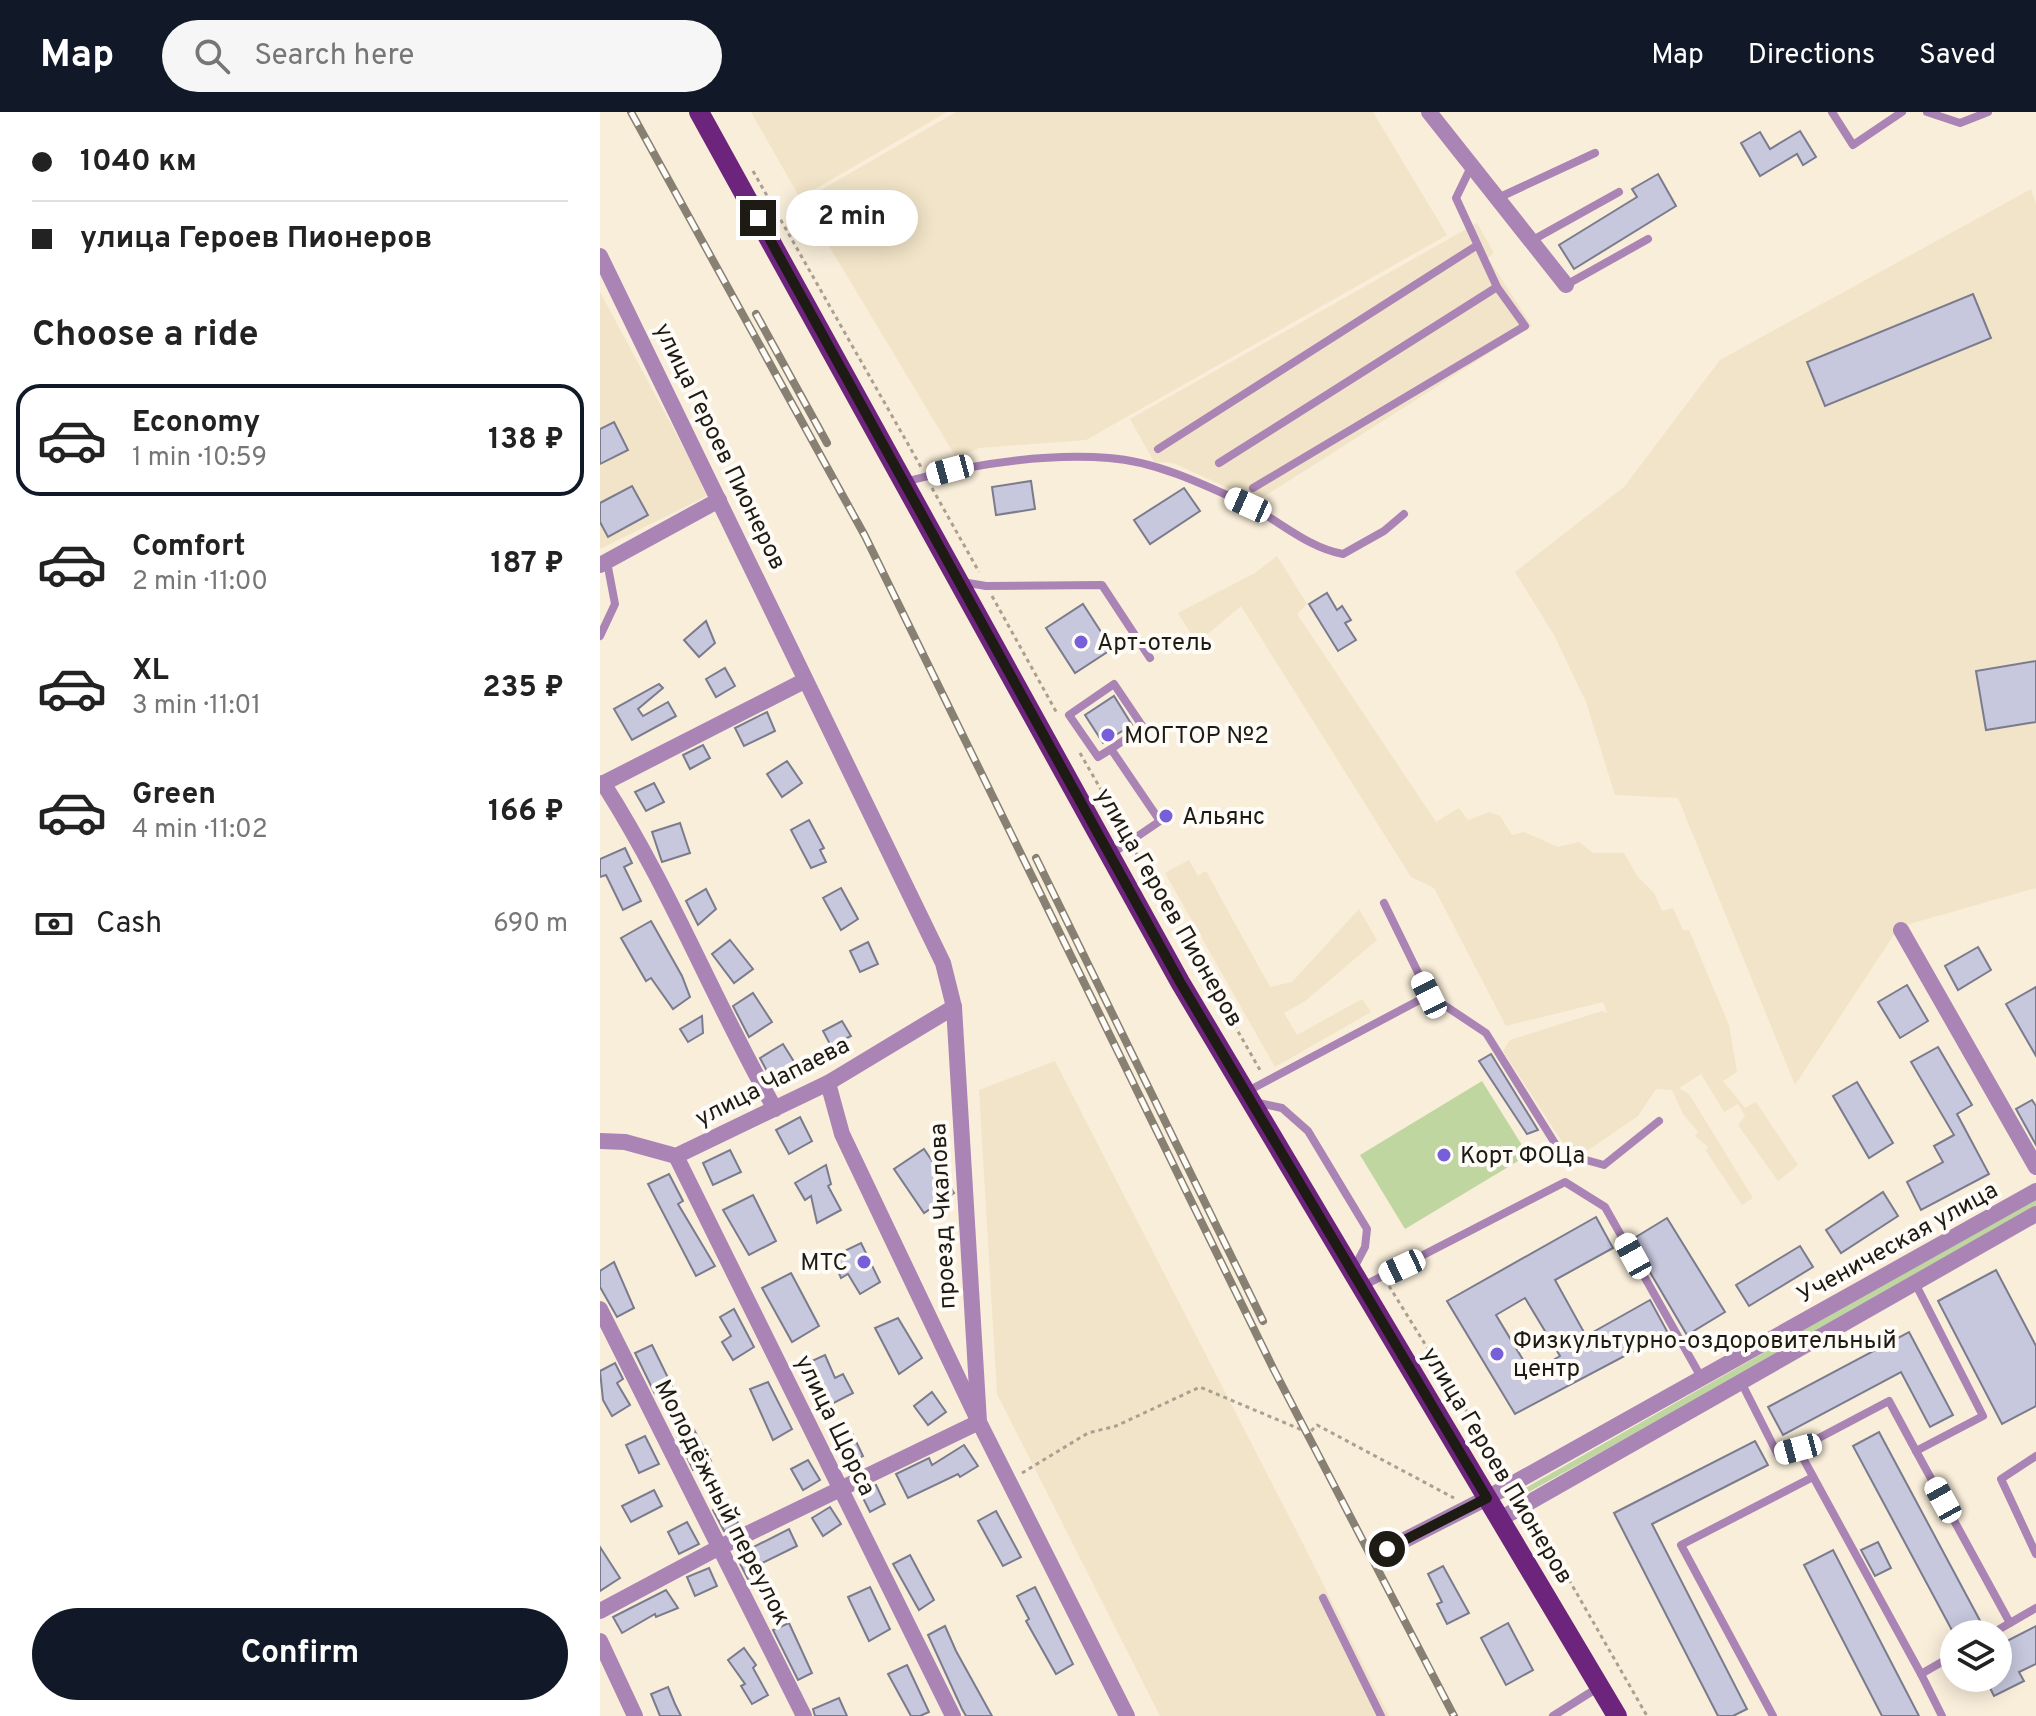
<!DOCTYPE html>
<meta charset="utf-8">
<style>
body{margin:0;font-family:Overpass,sans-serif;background:#f6f6f6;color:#222;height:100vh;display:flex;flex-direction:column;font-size:30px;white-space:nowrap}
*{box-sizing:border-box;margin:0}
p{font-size:26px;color:#767676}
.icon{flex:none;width:44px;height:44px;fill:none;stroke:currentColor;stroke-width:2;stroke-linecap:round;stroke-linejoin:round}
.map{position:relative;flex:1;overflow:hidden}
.details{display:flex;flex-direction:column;background:#fff;width:600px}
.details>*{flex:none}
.banner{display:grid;align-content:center;height:176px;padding:0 32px;background:#fff}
.tools{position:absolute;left:1340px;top:1508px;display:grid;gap:16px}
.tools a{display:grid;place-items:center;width:72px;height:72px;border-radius:50%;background:#fff;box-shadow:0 4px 20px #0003;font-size:40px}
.end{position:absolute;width:36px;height:36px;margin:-18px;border:10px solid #1e1b14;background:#fff;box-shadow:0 0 0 4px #fff}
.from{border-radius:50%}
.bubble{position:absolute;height:56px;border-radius:28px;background:#fff;box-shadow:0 4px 20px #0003;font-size:26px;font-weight:700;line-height:56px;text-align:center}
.car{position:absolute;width:24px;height:48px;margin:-24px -12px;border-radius:10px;box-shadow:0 0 6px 2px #0007;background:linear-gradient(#fff 24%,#345 0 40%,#fff 0 76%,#345 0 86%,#fff 0)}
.banner b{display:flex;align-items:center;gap:28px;height:76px;font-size:30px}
.banner b+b{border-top:2px solid #e0e0e0}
.banner i{width:20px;height:20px;background:#222}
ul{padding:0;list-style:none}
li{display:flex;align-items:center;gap:24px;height:112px;margin:0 16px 12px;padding:0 16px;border:4px solid transparent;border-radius:24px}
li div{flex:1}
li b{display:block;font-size:30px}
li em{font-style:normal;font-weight:700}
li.on{border-color:#111827}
li>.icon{width:72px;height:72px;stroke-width:1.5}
h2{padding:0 32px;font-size:36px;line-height:96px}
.pay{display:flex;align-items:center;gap:20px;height:88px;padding:0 32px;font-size:30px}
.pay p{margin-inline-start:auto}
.action{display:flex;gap:16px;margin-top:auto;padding:16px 32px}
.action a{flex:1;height:92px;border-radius:48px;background:#111827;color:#fff;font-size:32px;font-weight:700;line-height:92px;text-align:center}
header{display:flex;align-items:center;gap:48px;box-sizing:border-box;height:112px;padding:0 40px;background:#111827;color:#fff}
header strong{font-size:38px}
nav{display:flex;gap:44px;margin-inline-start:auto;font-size:28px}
.search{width:560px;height:72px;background:#f6f6f6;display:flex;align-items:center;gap:20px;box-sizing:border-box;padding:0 28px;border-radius:44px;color:#767676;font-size:30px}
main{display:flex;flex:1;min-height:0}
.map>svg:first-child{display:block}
.built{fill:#f1e4c8}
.green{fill:#c0d6a0}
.building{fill:#c7c7dd;stroke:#7b7b8e;stroke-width:2;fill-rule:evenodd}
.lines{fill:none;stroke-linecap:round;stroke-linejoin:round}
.path{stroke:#a9a091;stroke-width:3;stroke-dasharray:4 4;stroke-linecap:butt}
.service{stroke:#aa84b4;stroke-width:8}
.minor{stroke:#aa84b4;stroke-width:16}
.primary{stroke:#6c247d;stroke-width:20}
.rail-casing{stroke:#878073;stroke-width:8}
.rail{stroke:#fffcf8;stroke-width:5;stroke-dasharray:15;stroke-linecap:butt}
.route{stroke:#1e1b14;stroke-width:10}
.poi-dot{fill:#775fd9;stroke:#fffcf8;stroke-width:3}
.labels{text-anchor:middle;stroke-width:8;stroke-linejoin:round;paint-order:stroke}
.street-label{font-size:24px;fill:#1e1b14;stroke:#fffcf8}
.poi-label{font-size:24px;fill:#1e1b14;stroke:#fffcf8;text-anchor:start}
</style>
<header>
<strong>Map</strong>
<div class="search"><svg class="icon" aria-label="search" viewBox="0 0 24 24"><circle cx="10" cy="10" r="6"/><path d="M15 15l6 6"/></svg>Search here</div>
<nav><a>Map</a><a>Directions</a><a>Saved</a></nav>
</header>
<main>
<section class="details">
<div class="banner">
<b><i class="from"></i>1040 км</b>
<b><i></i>улица Героев Пионеров</b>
</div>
<h2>Choose a ride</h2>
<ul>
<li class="on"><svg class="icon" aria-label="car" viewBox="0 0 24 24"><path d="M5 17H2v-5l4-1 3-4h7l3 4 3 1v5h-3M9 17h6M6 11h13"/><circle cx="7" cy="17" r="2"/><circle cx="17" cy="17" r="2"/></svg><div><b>Economy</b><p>1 min · 10:59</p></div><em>138 ₽</em></li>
<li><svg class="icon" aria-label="car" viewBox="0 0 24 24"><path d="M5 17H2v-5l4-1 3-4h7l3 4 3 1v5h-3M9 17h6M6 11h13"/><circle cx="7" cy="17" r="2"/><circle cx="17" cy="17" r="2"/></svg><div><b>Comfort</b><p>2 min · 11:00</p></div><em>187 ₽</em></li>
<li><svg class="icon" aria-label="car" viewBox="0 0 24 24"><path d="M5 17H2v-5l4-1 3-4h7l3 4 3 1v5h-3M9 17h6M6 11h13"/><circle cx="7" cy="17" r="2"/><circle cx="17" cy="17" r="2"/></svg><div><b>XL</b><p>3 min · 11:01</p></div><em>235 ₽</em></li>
<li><svg class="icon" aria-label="car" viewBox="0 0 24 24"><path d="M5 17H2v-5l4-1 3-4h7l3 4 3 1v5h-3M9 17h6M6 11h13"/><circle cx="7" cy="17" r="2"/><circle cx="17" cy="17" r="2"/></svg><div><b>Green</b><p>4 min · 11:02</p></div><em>166 ₽</em></li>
</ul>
<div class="pay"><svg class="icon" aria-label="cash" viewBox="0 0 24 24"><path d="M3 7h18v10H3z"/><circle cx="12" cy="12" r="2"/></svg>Cash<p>690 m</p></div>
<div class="action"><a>Confirm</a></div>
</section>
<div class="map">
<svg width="1436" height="1604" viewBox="0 0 1436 1604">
<rect width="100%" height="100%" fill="#f9eeda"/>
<g class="built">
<path d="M151,0h196l-147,86z"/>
<path d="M356,0h417l74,123 -361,205 -107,8 -22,11 -155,-258z"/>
<path d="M1431,77l5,15v684l-137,39 -104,158 -117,-287 -63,-3 -29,-93 -32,-67 -39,-63 109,-85 96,-127z"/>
<path d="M877,111l17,30 -6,5 44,68 -275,175 -84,-38 -19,-1 -24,-43z"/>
<path d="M0,180l109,203 -109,54z"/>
<path d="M677,444l30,48 -10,10 139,208 23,-14 9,12 21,-8 11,4 12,19 12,-3 34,15 21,-5 14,11h31l13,23 17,17 8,18 11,-3 10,22h6l40,95 8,47 -14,9 22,27 11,-6 42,63 -20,16 -40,-56 7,-9 -7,-12 -14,8 -23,-38 -22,14 10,6 64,104 -11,7 -36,-54 2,-4 -13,-11 3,-4 -15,-18 -11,-24 -16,-1 -18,27 -64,44 -71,-109 7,-11 92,-29 5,2 -4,-11 -97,24 -72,-138 -23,-11 -170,-271 -44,37 -19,-30 77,-40z"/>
<path d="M589,748l9,16 8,-5 64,116 22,-5 67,-73 18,31 -73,62 -20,11 13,22 65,-36 9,13 -96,55 -110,-194z"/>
<path d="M455,949l243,473 91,182h-229l-163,-322 -18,-304z"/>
</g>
<g class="green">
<path d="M882,969l46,74 -123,74 -45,-74z"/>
<path d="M1436,1086v16l-511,280 -3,-4z"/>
</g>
<g class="building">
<path d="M1200,19l16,26 -13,8 -6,-11 -37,22 -19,-33 19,-11 10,17z"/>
<path d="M1058,62l18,32 -102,63 -15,-24 78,-48 -5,-8z"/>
<path d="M1373,182l18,44 -166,68 -18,-44z"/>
<path d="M14,310l14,28 -28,14v-35z"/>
<path d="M431,369l4,28 -39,6 -4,-28z"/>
<path d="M32,374l16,29 -40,22 -8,-15v-19z"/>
<path d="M584,376l16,23 -50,33 -16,-24z"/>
<path d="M727,481l10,17 5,-4 9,14 -6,3 11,17 -18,11 -29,-47z"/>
<path d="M483,492l29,45 -37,24 -29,-45z"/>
<path d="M106,509l9,22 -16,14 -15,-17z"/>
<path d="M1436,549v61l-50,8 -10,-59z"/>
<path d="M125,556l10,18 -19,11 -10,-18z"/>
<path d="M59,572l4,4 -25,21 5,7 25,-14 8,14 -44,24 -18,-31z"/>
<path d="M514,584l18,29 -29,18 -18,-28z"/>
<path d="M167,600l8,19 -31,15 -9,-18z"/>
<path d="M103,633l7,13 -20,11 -7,-14z"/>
<path d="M187,649l15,22 -20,14 -15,-23z"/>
<path d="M54,671l10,19 -18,9 -11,-19z"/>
<path d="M209,708l15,28 -4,2 6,12 -15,6 -20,-38z"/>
<path d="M80,711l10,30 -28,9 -10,-30z"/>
<path d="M25,736l7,15 -8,4 17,34 -18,9 -17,-35 -6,2v-18z"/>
<path d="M241,776l17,31 -17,11 -18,-32z"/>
<path d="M106,777l10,20 -18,16 -12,-24z"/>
<path d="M51,809l31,55 8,21 -17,12 -22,-31 -5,3 -25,-43z"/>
<path d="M130,828l23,29 -19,14 -22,-29z"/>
<path d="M268,830l10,22 -18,8 -10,-21z"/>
<path d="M1378,835l13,23 -33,20 -13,-24z"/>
<path d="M1307,873l21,36 -28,17 -22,-36z"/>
<path d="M1436,875v69l-30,-52z"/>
<path d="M153,881l19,29 -23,15 -16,-31z"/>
<path d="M102,904l1,17 -15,9 -8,-13z"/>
<path d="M242,909l9,15 -20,10 -8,-15z"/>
<path d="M183,932l18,29 -25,15 -16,-30z"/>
<path d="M1338,935l34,58 -15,9 32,60 -68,36 -14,-28 36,-20 -9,-16 20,-11 -43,-73z"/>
<path d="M891,942l47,76 -11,4 -48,-73z"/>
<path d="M1257,970l36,61 -24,15 -36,-62z"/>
<path d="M1432,988l4,6v39l-20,-36z"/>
<path d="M200,1005l12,24 -23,13 -13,-24z"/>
<path d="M324,1037l30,44 -30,20 -30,-44z"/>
<path d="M130,1038l11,22 -28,13 -10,-22z"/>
<path d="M226,1053l5,19 -3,2 13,24 -24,13 -6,-27 -6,4 -10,-17z"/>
<path d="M69,1062l14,27 -5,3 37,62 -19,10 -48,-92z"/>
<path d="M1283,1080l15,24 -57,37 -15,-23z"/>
<path d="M153,1083l23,46 -27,14 -26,-45z"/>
<path d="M996,1105l17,31 -58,32 31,56 64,-36 18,33 -153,81 -68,-113zM925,1186l35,58 -29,17 -35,-58z"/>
<path d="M1067,1106l58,94 -38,23 -56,-95z"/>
<path d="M261,1131l19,39 -20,12 -12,-20 -7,4 -9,-21z"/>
<path d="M1200,1134l13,21 -64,39 -13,-21z"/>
<path d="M14,1150l20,46 -17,9 -17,-30v-16z"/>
<path d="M1396,1158l40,76v60l-34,18 -64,-123z"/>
<path d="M191,1161l28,53 -27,16 -30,-54z"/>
<path d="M134,1197l20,38 -21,13 -11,-18 9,-6 -11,-19z"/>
<path d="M298,1206l24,40 -23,16 -24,-46z"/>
<path d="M1309,1220l44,83 -23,12 -29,-55 -118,63 -15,-28z"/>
<path d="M52,1233l20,41 -17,8 -20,-41z"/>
<path d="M225,1243l10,23 8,-4 10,19 -29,15 -21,-43z"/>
<path d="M15,1251l8,16 -6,4 13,22 -18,11 -9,-16 -3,-29z"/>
<path d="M168,1270l24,47 -19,11 -23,-51z"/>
<path d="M332,1280l14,20 -18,13 -14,-19z"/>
<path d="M92,1314l19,35 -18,9 -17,-36z"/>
<path d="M1279,1320l106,198 -1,4h-30l-101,-188z"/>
<path d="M252,1321l11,23 -14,7 -12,-22z"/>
<path d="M45,1324l14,28 -20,9 -13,-28z"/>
<path d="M1155,1329l13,24 -116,59 95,185 -14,7h-15l-104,-203z"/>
<path d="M364,1333l14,21 -18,11 -2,-3 -50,24 -12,-24 33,-16 3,7z"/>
<path d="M208,1348l12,20 -17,10 -12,-21z"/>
<path d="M276,1373l9,19 -15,8 -10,-20z"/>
<path d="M54,1378l8,16 -31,16 -9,-16z"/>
<path d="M126,1390l12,21 -14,8 -11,-21z"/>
<path d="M230,1395l11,17 -18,12 -11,-18z"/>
<path d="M396,1399l25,46 -18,9 -25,-45z"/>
<path d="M87,1410l12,22 -20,10 -11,-22z"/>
<path d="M189,1417l8,17 -37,18 5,8 -16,9 -13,-25z"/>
<path d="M1278,1430l13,26 -16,8 -14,-26z"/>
<path d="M0,1435l20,31 -20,13z"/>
<path d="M1233,1438l86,166h-37l-78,-151z"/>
<path d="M310,1443l24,45 -15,10 -26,-46z"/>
<path d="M843,1454l26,47 -22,11 -10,-20 5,-2 -14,-28z"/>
<path d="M109,1456l8,18 -22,10 -8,-19z"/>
<path d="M270,1475l20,42 -21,12 -21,-44z"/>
<path d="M435,1475l38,77 -17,10 -30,-53 3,-2 -12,-23z"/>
<path d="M66,1478l12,18 -22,9 -1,-3 -33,19 -9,-16z"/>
<path d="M189,1511l23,50 -14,7 -25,-50z"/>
<path d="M908,1511l25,47 -27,15 -25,-47z"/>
<path d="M345,1514l11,25 36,65h-26l-4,-7 -34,-74z"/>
<path d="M1436,1514v38l-17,8 5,9 -30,15 -9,-18h13v-24l8,-4 -3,-7z"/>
<path d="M144,1536l12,17 -3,3 15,27 -16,9 -11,-18 4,-2 -17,-24z"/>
<path d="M307,1553l22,47 -9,4h-9l-23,-42z"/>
<path d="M68,1575l7,17 6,12h-21l-9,-22z"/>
<path d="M239,1586l8,18h-32l-2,-7z"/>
</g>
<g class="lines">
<g class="path">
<path d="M153,59l168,296"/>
<path d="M332,376l47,84"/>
<path d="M392,484l66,119"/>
<path d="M480,641l44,77"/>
<path d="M535,739l125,219"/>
<path d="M789,1174l114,184"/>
<path d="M422,1361l66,-40 28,-7 84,-39 109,46 8,-8 137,73"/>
<path d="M933,1405l114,199"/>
</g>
<g class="service">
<path d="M1232,0l21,33 49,-33"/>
<path d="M1327,0l33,11 28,-11"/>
<path d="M898,86l97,-45"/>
<path d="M931,129l88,-49"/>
<path d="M966,173l82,-46"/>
<path d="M558,337l318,-203"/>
<path d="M619,351l278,-176 -41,-89 15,-31"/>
<path d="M304,370c65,-17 137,-29 205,-24 45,3 92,25 133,44 35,16 63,45 101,52l41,-23 20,-17"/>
<path d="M653,376l272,-162 -28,-39"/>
<path d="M362,470l24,4 116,-1 48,73"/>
<path d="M0,524l15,-32 -8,-42"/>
<path d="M510,743l50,-34 -49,-72 -13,8 -29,-42 45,-31 29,43 -32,22"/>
<path d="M784,791l45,92"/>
<path d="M646,980l183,-97 57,38 75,120 43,12 55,-44"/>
<path d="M654,990l28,6 26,23 59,98 -2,18 -12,23"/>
<path d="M1315,1171l68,133 -67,35 94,172"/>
<path d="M763,1174l202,-104 40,25 96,170"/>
<path d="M1141,1270l37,73 20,-6 123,225"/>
<path d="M1198,1337l91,-48 27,50"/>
<path d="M1436,1344l-35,23 35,75"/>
<path d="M723,1486l58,118"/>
<path d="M1391,1522l45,-26"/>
<path d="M953,1604l46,-29"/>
<path d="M1173,1604l-92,-171 132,-68"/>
<path d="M1342,1604l-21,-42 33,-19"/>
</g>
<g class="minor">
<path d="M829,0l137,173"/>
<path d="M0,144l343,707 11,44 25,415 148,294"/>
<path d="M0,453l119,-65"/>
<path d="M3,671c67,104 111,219 172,326"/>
<path d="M0,673l204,-104"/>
<path d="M1301,818l135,237"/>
<path d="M0,1029l25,1 51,14 152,-73 126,-76"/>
<path d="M76,1044l277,560"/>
<path d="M0,1197l204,407"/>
<path d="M900,1407l536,-305"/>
<path d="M787,1437l100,-51 549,-307"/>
<path d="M0,1499l118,-63 261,-126 -137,-288 -14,-51"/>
<path d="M0,1529l35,75"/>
</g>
<path class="primary" d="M99,0l481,870 437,734"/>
<g class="rail-casing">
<g id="rail">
<path d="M31,0l234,424 409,834 180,346"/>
<path d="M156,202l71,129"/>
<path d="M436,746l227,463"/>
</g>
</g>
<use href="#rail" class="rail"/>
</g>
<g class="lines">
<path class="route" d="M158,106l422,764 307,516 -100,51"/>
</g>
<g class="poi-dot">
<circle cx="481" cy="530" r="8"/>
<circle cx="508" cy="623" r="8"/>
<circle cx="566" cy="704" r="8"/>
<circle cx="844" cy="1043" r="8"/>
<circle cx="264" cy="1150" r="8"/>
<circle cx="897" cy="1242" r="8"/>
</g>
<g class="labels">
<g class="street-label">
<text transform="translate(121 334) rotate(64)" y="8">улица Героев Пионеров</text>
<text transform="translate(570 795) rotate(60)" y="8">улица Героев Пионеров</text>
<text transform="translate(172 969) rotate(-27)" y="8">улица Чапаева</text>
<text transform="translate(342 1104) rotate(-93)" y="8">проезд Чкалова</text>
<text transform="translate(1297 1130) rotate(-29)" y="8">Ученическая улица</text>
<text transform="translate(236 1313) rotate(64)" y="8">улица Щорса</text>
<text transform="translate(898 1353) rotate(59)" y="8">улица Героев Пионеров</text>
<text transform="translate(123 1390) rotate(63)" y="8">Молодёжный переулок</text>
</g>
<g class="poi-label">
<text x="497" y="538">Арт-отель</text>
<text x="524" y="631">МОГТОР №2</text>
<text x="582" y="712">Альянс</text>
<text x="860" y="1051">Корт ФОЦа</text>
<text x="248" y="1158" text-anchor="end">МТС</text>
<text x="913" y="1236">Физкультурно-оздоровительный<tspan x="913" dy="28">центр</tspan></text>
</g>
</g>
</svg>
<div class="tools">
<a><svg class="icon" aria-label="layers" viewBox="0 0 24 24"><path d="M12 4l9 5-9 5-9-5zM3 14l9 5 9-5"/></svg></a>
</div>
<i class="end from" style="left:787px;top:1437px"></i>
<i class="end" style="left:158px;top:106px"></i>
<div class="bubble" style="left:186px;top:78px;width:132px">2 min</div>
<i class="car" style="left:350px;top:358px;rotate:255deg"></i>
<i class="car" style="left:648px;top:393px;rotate:294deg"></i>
<i class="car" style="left:829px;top:883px;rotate:334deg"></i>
<i class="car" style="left:1033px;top:1144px;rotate:331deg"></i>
<i class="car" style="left:802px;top:1155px;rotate:245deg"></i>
<i class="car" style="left:1198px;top:1337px;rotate:255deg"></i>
<i class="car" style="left:1343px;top:1388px;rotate:331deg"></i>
</div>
</main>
